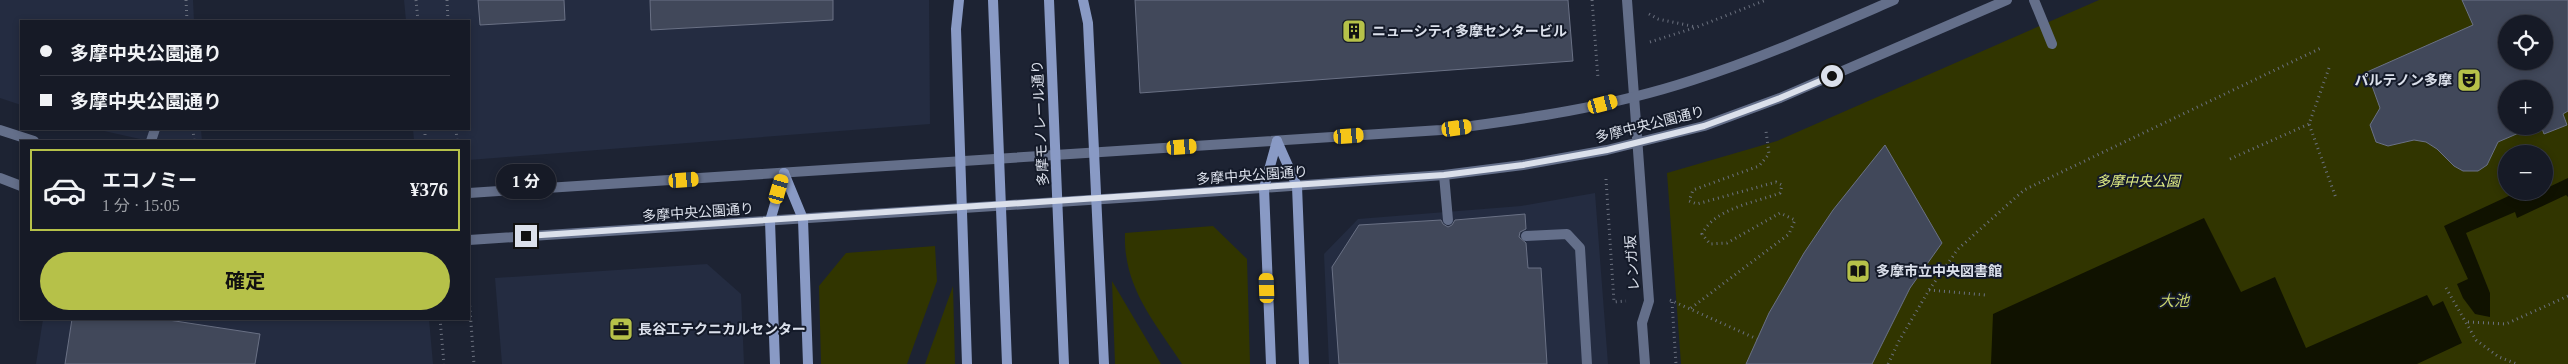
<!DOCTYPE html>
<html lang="ja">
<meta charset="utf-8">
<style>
body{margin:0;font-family:"Times New Roman","Noto Sans JP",serif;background:#232732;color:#f1f3f6;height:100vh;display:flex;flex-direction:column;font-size:19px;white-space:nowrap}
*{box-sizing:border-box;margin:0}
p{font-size:16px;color:#9ea1a7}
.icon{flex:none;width:28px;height:28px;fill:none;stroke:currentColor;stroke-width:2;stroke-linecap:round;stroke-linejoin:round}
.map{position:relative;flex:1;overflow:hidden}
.panel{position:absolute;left:20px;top:140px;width:450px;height:180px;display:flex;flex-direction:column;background:#161a26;border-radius:0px;box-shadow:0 2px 8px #0003,0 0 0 1px #353843}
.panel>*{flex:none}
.hud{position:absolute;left:20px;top:20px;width:450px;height:110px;border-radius:0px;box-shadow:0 2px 8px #0003,0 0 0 1px #353843;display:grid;align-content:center;height:110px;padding:0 20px;background:#161a26}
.buttons{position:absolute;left:2498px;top:15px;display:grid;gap:10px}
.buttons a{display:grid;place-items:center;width:55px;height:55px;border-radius:50%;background:#161a26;box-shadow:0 2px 8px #0003,0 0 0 1px #353843;font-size:25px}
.end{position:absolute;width:22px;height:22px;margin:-11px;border:6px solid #dbe0eb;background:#111;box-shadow:0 0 0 2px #111}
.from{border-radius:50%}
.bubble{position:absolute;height:35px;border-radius:18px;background:#161a26;box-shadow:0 2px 8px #0003,0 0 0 1px #353843;font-size:16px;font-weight:700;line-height:35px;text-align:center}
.car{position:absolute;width:15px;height:30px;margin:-15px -8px;border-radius:6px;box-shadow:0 0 4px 1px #0007;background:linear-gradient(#f5c518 24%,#345 0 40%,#f5c518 0 76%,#345 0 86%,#f5c518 0)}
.hud b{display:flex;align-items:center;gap:18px;height:48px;font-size:19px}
.hud b+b{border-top:1px solid #353843}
.hud i{width:12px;height:12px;background:#f1f3f6}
ul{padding:9px 0 0;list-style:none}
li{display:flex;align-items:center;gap:15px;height:82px;margin:0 10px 8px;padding:0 10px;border:2px solid transparent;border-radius:0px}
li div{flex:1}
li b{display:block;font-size:19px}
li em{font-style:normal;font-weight:700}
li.current{border-color:#b6c149}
li>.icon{width:45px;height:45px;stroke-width:1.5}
.primary-button{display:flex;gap:10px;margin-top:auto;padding:10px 20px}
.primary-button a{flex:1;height:58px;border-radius:30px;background:#b6c149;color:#111;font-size:20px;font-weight:700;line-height:58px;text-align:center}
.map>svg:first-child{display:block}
.built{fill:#242c41}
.green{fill:#313500;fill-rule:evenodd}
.water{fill:#101200}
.building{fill:#41485a;stroke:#6a7185;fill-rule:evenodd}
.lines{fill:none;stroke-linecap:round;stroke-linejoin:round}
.path{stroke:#6b717f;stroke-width:3;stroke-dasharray:1 4;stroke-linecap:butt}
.service{stroke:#646f8a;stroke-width:10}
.pedestrian{stroke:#646f8a;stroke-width:10}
.tertiary{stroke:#646f8a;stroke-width:10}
.secondary{stroke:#899ac5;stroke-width:10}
.route{stroke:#dbe0eb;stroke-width:6}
.labels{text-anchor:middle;stroke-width:4;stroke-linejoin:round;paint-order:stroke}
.poi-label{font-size:14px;font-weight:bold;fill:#dbe0eb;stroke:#141a29;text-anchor:start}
.street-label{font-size:14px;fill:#dbe0eb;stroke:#141a29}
.park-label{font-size:14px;font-style:italic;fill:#e1ed85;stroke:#141a29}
.water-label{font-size:15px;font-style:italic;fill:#cbd66f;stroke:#141a29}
</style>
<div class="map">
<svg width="2568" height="364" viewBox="0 0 2568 364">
<rect width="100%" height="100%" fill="#1d2333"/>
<g class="built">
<path d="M0,0h193l1,21h-173v84l-21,-7z"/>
<path d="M404,0h525l1,124 -461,36v-19h-55l-1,-12h56v-108h-63z"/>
<path d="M95,129h106l1,12h-53z"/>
<path d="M1595,193l13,171h-279l-5,-110 34,-35 163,-13z"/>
<path d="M707,264l34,30 3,70h-242l-7,-86z"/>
<path d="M43,319h386l4,45h-397z"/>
</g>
<g class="green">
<path d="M2099,0h469v364h-887l-14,-191 110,-32zM2506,24h38v37h-38zM2506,89h38v37h-38zM2506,154h38v37h-38z"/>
<path d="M1213,226l34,33 3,105h-68c-28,-43 -59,-77 -57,-131z"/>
<path d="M935,246l2,35 -30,83h-86l-2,-78 27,-33z"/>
<path d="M1112,281l49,83h-46z"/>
<path d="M953,286l2,78h-30z"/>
</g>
<g class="water">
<path d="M2568,178v19l-2,-2 -49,23 -2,-6 -49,21 24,60v24l-15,-3 -12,-16 -6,-14 11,-5 -24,-53 71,-33 3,5 9,-5 5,2z"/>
<path d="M2204,218l37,74 34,-15 31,71 121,-53 6,11 10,-5 19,42 -45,21h-426l2,-50z"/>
</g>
<g class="building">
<path d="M478,0h86l1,20 -85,5z"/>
<path d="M650,0h183v20l-182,10z"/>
<path d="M1135,0h433l5,61 -433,32z"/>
<path d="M2462,0h106v111l-5,3 4,11 -23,9 -3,-8h3v-37h-38v37h29l-37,16 -11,23 -9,6h-15l-9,-5 -17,-17 -11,-7 -12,-2 -26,6 -12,-4 -6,-17 10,-17 -13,-36 106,-47zM2506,24h38v37h-38z"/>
<path d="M1885,145l57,98 -32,45 -38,76h-126l23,-51 35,-60 29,-43z"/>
<path d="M1525,214l1,15 -6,3 -1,5 7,6 2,25h13l6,96h-208l-7,-97 27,-42 82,-5 2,4 5,3 4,-2 3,-5z"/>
<path d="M72,319h90l98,15 -5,30h-190z"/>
</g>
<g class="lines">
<g class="path">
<path d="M186,0l1,21"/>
<path d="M416,0l2,21"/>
<path d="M447,0l1,21"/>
<path d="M1592,0l6,78"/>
<path d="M1649,14l9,5 38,8"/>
<path d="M1650,42l47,-15 69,-27"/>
<path d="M2329,68l-20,56 27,74"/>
<path d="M193,129l1,12"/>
<path d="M425,129v12"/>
<path d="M456,129l1,12"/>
<path d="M2230,159l79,-35"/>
<path d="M1606,179l8,123 12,-1"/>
<path d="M2446,288l30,52 23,17 18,7"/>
<path d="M1929,290l57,5"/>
<path d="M469,296l5,68"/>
<path d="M1670,300l87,39"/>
<path d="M1672,302l4,62"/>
<path d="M1691,308l98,-74 6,-14 -15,-7 -53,30 -17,1 -8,-10c13,-26 52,-31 78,-41l2,-8 -6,-3 -79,22 -8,-3 4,-11 66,-24 10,-12 -3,-23"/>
<path d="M440,319l4,45"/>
<path d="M2468,322l38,2 62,-28"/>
<path d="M1888,364l11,-23 30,-51 29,-41 66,-59 297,-142"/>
</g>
<g class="service">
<path d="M2034,0l18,44"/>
<path d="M151,141l4,-12"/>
<path d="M1444,175l4,45"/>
<path d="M1526,236l41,-2 13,14 7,116"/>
</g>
<path class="pedestrian" d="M1627,0l22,301 -7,22 3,41"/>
<g class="tertiary">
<path d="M0,130l34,11"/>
<path d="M0,178l21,8"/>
<path d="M469,193l972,-63c85,-11 170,-23 252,-50 69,-22 134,-51 201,-80"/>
<path d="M469,240l681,-44 294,-21 79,-10 84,-15 97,-24 76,-28 227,-98"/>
</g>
<g class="secondary">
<path d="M959,0l-3,29 11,335"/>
<path d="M993,0l14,364"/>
<path d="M1049,0l15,364"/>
<path d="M1083,0l5,23 16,341"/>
<path d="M1277,141l20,45 7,178"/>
<path d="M784,173l19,46 5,145"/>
<path d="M775,364l-5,-143 14,-48"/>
<path d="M1271,364l-7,-176 13,-47"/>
</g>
</g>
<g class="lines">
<path class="route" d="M526,236l918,-61 79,-10 84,-15 97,-24 76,-28 52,-22"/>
</g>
<defs>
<g id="building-square" transform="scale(1.25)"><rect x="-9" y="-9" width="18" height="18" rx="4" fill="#b6c149" stroke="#141a29"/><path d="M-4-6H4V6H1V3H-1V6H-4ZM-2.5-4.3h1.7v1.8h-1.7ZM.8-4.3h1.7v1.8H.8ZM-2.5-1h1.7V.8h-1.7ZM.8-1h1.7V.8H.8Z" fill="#111"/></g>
<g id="theatre-square" transform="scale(1.25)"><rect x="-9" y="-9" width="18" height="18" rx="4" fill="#b6c149" stroke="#141a29"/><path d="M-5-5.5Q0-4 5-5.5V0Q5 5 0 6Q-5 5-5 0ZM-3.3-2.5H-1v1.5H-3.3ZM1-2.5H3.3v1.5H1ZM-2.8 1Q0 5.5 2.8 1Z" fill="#111"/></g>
<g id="library-square" transform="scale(1.25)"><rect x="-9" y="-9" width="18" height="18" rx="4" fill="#b6c149" stroke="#141a29"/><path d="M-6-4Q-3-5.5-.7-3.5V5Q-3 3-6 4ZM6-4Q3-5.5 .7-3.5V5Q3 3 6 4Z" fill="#111"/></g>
<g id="office-square" transform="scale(1.25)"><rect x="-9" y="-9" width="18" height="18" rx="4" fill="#b6c149" stroke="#141a29"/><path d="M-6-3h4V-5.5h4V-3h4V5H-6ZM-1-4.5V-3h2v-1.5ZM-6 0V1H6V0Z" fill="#111"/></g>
</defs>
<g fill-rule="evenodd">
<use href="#building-square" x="1354" y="31"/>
<use href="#theatre-square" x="2469" y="80"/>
<use href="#library-square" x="1858" y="271"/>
<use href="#office-square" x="621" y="329"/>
</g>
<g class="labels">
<g class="poi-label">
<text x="1372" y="36">ニューシティ多摩センタービル</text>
<text x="2452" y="85" text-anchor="end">パルテノン多摩</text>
<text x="1876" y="276">多摩市立中央図書館</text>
<text x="638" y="334">長谷工テクニカルセンター</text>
</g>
<g class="street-label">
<text transform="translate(1040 123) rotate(-93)" y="5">多摩モノレール通り</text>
<text transform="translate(1650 124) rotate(-14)" y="5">多摩中央公園通り</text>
<text transform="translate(1252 175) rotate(-4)" y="5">多摩中央公園通り</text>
<text transform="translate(698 212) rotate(-4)" y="5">多摩中央公園通り</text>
<text transform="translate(1632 263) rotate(-94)" y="5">レンガ坂</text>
</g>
<g class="park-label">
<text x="2138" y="186">多摩中央公園</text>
</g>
<g class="water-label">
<text x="2174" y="306">大池</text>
</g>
</g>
</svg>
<div class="buttons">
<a><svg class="icon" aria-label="locate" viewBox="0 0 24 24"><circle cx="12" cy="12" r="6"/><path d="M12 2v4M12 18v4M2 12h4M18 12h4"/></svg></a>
<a>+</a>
<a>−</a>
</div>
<i class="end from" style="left:1832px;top:76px"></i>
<i class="end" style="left:526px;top:236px"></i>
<div class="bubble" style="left:496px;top:164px;width:60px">1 分</div>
<i class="car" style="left:1603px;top:104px;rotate:75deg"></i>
<i class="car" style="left:1457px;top:128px;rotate:82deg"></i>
<i class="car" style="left:1349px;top:136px;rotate:86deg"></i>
<i class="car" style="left:1182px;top:147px;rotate:86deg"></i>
<i class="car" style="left:684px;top:180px;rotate:86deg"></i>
<i class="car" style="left:779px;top:189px;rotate:16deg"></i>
<i class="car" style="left:1267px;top:288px;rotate:358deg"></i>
<div class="hud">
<b><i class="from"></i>多摩中央公園通り</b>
<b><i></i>多摩中央公園通り</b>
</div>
<section class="panel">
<ul>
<li class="current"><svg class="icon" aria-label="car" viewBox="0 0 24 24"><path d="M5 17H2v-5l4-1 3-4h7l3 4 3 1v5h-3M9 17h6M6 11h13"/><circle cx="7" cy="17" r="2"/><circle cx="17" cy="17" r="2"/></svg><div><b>エコノミー</b><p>1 分 · 15:05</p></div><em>¥376</em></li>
</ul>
<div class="primary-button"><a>確定</a></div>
</section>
</div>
